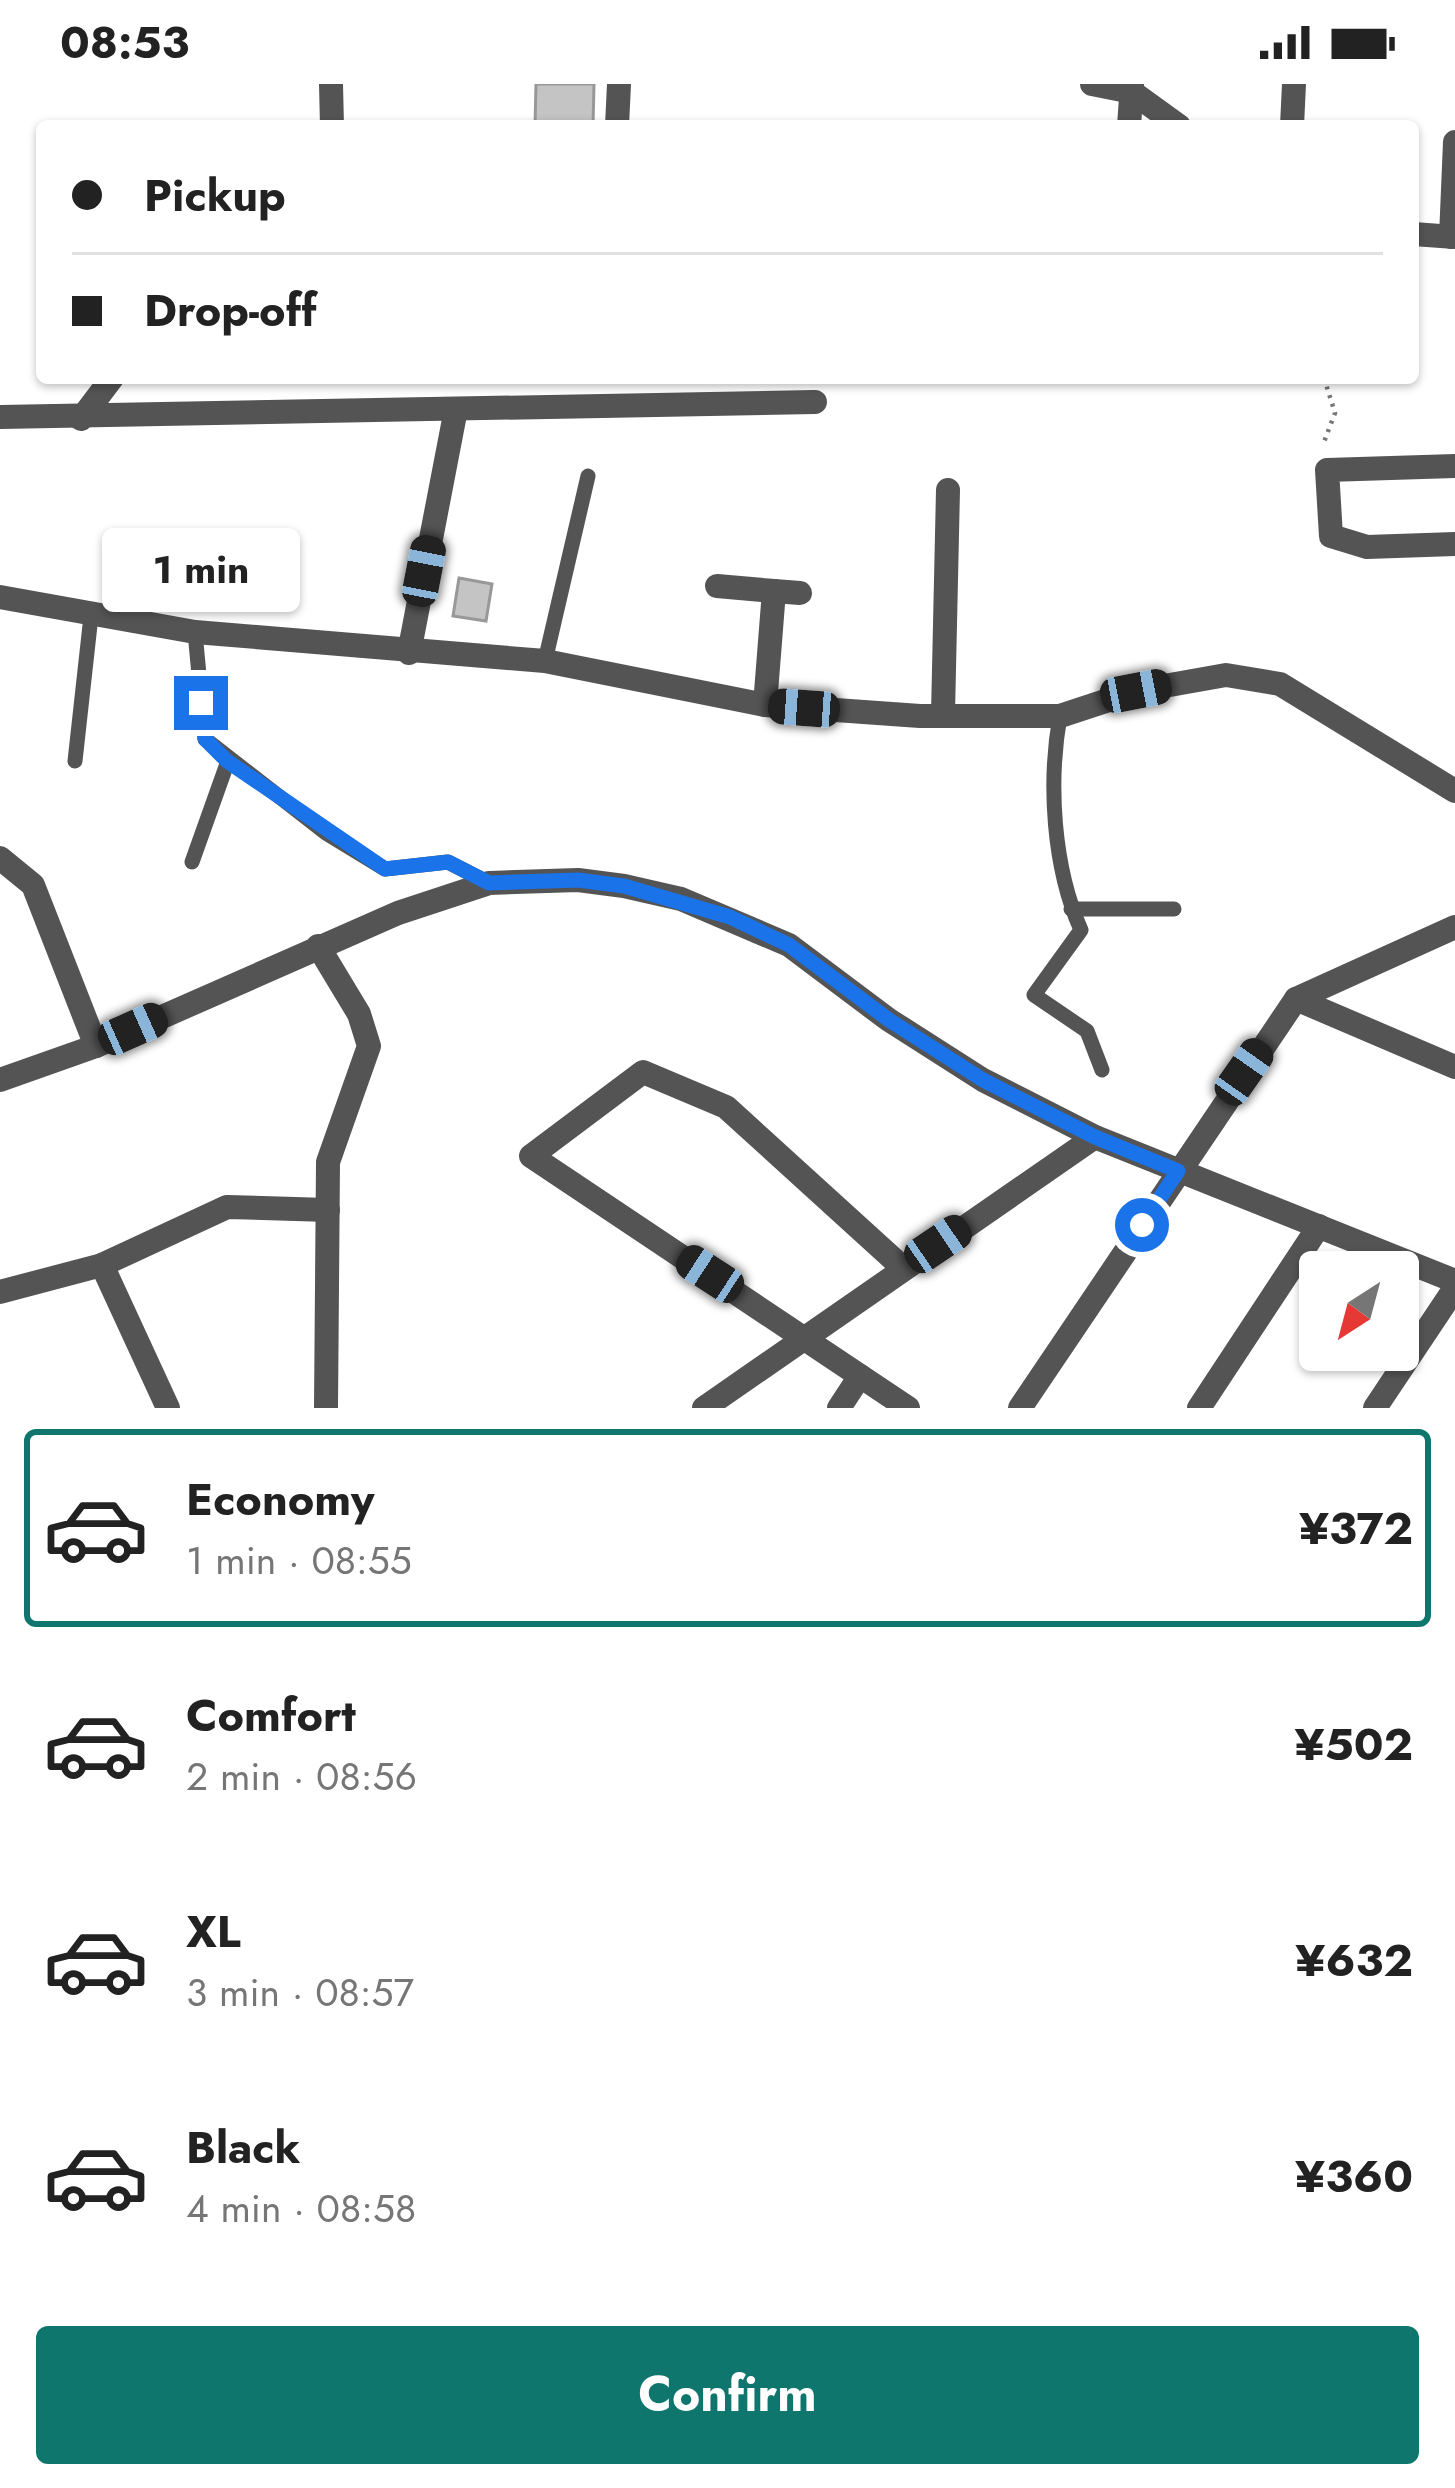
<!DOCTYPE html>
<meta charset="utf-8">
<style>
body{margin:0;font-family:Jost,sans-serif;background:#f2f2f2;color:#222;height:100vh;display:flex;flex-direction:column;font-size:45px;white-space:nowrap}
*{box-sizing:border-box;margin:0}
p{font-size:39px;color:#767676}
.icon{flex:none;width:66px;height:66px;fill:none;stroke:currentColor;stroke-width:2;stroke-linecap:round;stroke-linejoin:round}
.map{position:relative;height:1324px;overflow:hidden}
.details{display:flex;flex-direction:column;background:#fff;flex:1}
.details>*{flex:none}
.guide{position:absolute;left:36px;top:36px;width:1383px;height:264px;border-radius:12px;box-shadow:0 3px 9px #0004;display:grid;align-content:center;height:264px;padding:0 36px;background:#fff}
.needle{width:78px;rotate:216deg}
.tools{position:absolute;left:1299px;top:1167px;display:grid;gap:24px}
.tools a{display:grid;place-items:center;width:120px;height:120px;border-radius:12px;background:#fff;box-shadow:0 3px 9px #0004;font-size:60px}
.end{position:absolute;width:54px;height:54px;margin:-27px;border:15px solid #1a73e8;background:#fff;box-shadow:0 0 0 6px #fff}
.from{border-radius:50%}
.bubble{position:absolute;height:84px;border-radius:12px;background:#fff;box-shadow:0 3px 9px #0004;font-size:39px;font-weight:700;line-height:84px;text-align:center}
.car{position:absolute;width:36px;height:72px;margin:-36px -18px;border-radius:15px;box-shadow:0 0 9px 3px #0007;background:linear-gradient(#222 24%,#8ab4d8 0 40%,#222 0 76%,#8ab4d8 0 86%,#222 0)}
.guide b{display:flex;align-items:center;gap:42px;height:114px;font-size:45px}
.guide b+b{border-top:3px solid #e0e0e0}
.guide i{width:30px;height:30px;background:#222}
ul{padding:21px 0 0;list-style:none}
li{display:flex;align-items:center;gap:36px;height:198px;margin:0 24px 18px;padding:0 12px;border:6px solid transparent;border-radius:12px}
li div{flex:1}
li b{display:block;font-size:45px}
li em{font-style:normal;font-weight:700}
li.active{border-color:#0f766e}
li>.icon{width:108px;height:108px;stroke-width:1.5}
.primary-button{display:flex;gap:24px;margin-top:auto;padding:24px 36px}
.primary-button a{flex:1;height:138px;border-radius:12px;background:#0f766e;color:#fff;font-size:48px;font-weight:700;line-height:138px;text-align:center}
.status{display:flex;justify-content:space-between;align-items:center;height:84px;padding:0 60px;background:#fff;direction:ltr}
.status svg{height:33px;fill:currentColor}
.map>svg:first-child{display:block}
.building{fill:#c4c4c4;stroke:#989898;stroke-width:3}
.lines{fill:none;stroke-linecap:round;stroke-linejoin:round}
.path{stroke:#767676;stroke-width:4.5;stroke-dasharray:3 6;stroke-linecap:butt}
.service{stroke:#545454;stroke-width:15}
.minor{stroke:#545454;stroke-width:24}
.tertiary{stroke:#545454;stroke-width:24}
.route{stroke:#1a73e8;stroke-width:15}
</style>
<div class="status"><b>08:53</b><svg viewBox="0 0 49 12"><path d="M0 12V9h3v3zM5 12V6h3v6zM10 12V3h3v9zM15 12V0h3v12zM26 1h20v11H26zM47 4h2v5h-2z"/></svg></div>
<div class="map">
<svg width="1455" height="1324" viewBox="0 0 1455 1324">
<rect width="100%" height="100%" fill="#fff"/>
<g class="building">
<path d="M536,0h58l-1,42h-58z"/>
<path d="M459,494l33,6 -6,37 -33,-5z"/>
</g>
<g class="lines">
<path class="path" d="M1324,294l11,35 -11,29"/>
<g class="service">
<path d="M195,548l10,107 121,94 59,36 63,-7 41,21"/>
<path d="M545,577l43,-185"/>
<path d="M1060,632c-12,67 -7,151 21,214l-47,65 53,36 15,39"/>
<path d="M75,677l16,-145"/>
<path d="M192,778l36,-101"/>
<path d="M1071,825h103"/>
</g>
<g class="minor">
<path d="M331,0l1,42"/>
<path d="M1092,0l40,8 47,34"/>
<path d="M617,42l2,-42"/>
<path d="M1129,42l3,-42"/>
<path d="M1292,42l2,-42"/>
<path d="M1413,150l42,3"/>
<path d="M1451,153l4,-95"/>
<path d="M0,333l815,-15"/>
<path d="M81,335l31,-41"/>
<path d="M1455,382l-128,4 4,66 36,11 88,-3"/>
<path d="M717,502l57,5"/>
<path d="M0,513l195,35 350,29 220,44 155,11h140l76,-25 90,-16 54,9 175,107"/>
<path d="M409,569l47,-244"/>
<path d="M765,621l9,-114 26,2"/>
<path d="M943,630l5,-224"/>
<path d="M0,774l33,27 63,161"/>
<path d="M318,862l41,68 10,32 -41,116 -2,246"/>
<path d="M1296,915l159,68"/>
<path d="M102,1181l66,143"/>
<path d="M903,1184l-177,-161 -83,-35 -112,84 377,252"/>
<path d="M0,1208l102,-27 125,-58 101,3"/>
<path d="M704,1324l391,-271"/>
<path d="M839,1324l21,-32"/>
<path d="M1020,1324l276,-409 159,-72"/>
<path d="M1199,1324l120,-182"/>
<path d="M1375,1324l80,-120"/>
</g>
<path class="tertiary" d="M0,996l96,-34 302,-133 91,-30 89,-3 46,6 57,13 108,46 100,75 94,60 112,57 360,144"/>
</g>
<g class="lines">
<path class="route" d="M201,619l4,36 22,22 158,108 63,-7 41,21 89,-3 46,6 106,31 59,28 100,75 94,60 112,57 83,34 -36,54"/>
</g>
</svg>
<div class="tools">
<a><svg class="needle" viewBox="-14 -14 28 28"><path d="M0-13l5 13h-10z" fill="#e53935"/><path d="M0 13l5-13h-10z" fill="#767676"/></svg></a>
</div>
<i class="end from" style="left:1142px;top:1141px"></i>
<i class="end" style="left:201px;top:619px"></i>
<div class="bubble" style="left:102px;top:444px;width:198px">1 min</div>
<i class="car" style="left:424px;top:487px;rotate:11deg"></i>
<i class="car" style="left:1136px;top:607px;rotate:79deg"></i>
<i class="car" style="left:804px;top:624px;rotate:274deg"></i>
<i class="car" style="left:133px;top:945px;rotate:66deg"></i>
<i class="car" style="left:1244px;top:988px;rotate:35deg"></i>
<i class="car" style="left:938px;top:1160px;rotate:56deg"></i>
<i class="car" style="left:710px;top:1190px;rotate:303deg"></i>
<div class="guide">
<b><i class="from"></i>Pickup</b>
<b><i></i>Drop-off</b>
</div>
</div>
<section class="details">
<ul>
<li class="active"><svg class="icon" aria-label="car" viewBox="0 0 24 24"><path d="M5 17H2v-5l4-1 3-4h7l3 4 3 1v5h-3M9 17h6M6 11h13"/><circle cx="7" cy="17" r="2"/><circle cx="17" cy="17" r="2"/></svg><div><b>Economy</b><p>1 min · 08:55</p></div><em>¥372</em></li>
<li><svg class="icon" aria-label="car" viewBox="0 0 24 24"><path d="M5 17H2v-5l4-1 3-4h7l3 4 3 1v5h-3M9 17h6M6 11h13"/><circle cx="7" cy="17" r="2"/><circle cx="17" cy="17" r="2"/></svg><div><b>Comfort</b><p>2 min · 08:56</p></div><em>¥502</em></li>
<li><svg class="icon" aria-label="car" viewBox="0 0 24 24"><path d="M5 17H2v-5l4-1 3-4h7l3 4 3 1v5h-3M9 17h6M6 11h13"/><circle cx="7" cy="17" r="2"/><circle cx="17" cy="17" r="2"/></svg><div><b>XL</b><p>3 min · 08:57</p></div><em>¥632</em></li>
<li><svg class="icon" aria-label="car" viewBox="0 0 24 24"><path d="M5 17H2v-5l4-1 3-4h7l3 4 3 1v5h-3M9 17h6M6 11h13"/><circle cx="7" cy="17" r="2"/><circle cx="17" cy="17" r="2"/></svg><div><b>Black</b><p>4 min · 08:58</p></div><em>¥360</em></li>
</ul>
<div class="primary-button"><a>Confirm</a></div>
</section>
